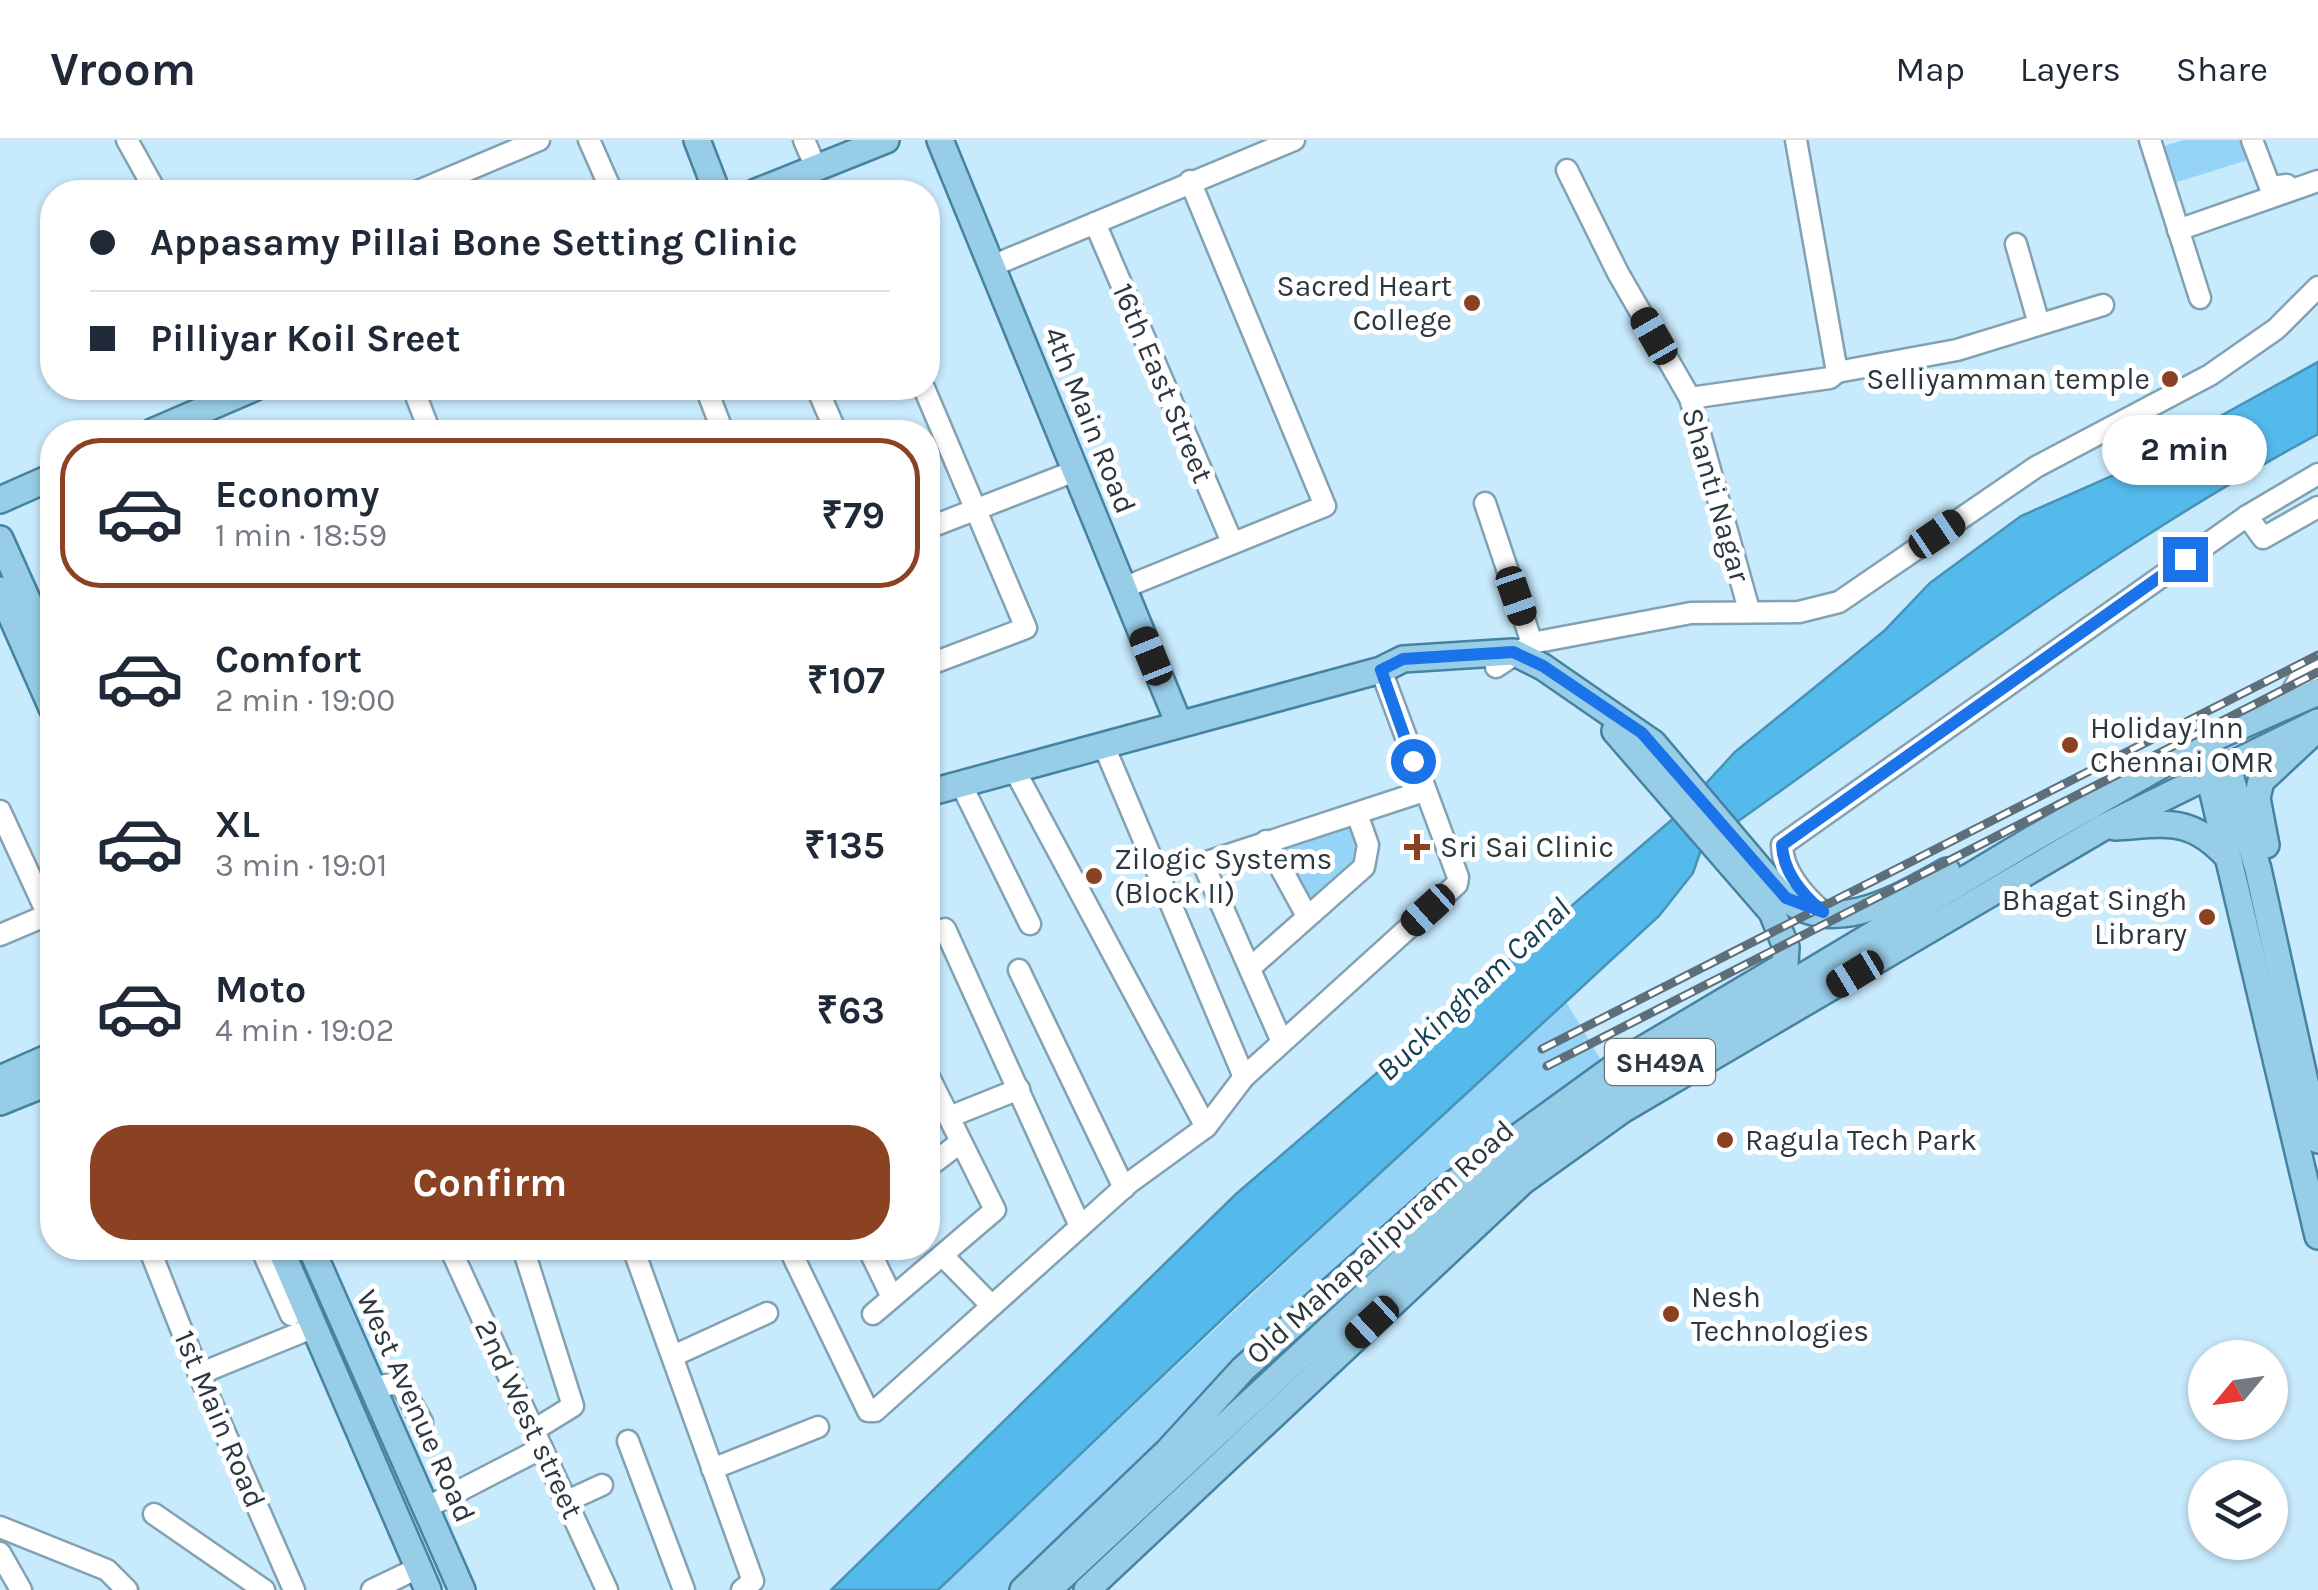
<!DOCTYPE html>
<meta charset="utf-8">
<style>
body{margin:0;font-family:Karla,sans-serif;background:#f2f2f3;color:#1f2937;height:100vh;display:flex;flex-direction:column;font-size:38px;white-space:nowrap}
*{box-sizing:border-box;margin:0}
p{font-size:32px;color:#747a83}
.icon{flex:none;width:55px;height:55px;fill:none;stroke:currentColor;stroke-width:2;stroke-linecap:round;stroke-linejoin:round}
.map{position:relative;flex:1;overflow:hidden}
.drawer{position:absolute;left:40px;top:280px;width:900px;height:840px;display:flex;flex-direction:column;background:#fff;border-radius:40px;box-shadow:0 2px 8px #0004}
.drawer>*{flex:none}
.hud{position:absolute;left:40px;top:40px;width:900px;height:220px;border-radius:40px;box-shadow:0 2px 8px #0004;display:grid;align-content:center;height:220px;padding:0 50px;background:#fff}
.needle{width:65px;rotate:241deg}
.tools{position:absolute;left:2188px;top:1200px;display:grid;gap:20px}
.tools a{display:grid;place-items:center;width:100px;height:100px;border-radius:50%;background:#fff;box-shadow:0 2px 8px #0004;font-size:50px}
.end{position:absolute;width:45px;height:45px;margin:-22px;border:12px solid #1a73e8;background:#fff;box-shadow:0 0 0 5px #fff}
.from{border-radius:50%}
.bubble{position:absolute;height:70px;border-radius:35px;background:#fff;box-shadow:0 2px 8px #0004;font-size:32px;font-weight:700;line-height:70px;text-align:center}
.car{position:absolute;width:30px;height:60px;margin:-30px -15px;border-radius:12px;box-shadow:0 0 8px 2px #0007;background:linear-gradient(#222 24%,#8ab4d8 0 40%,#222 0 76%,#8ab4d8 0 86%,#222 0)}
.hud b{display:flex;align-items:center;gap:35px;height:95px;font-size:38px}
.hud b+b{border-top:2px solid #e0e1e3}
.hud i{width:25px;height:25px;background:#1f2937}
ul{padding:18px 0 0;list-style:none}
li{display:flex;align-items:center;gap:30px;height:150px;margin:0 20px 15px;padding:0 30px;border:5px solid transparent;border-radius:40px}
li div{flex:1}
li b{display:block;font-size:38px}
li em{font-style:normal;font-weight:700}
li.active{border-color:#8a4223}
li>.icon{width:90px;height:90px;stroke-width:1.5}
.button{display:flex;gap:20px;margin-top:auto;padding:20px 50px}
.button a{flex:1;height:115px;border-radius:40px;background:#8a4223;color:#fff;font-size:40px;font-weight:700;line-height:115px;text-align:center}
header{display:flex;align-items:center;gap:60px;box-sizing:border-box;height:140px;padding:0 50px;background:#fff;border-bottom:2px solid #e0e1e3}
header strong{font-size:48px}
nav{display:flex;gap:55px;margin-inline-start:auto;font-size:35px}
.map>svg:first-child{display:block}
.green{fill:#95d4f7}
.water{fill:#54b9eb;stroke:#4892b7;stroke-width:2.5}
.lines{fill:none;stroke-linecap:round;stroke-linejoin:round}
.minor-casing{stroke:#82a2b3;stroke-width:25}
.major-casing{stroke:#4683a2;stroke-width:30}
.minor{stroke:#fff;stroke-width:20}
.major{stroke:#98cde8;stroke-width:25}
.rail-casing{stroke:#5c6f7a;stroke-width:9}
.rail{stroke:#fff;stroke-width:5;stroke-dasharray:15;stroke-linecap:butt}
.route{stroke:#1a73e8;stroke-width:12}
.poi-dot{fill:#8a4223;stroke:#fff;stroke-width:4}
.labels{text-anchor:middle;stroke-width:10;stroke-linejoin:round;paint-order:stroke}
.shield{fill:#fff;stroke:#6b7479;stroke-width:2.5}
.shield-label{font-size:28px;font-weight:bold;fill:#2b383f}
.poi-label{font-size:30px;fill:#2b383f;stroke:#fff;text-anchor:start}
.street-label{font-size:30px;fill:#2b383f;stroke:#fff}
.water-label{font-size:32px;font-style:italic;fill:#154155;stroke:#fff}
</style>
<header>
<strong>Vroom</strong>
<nav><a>Map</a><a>Layers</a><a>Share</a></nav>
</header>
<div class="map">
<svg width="2318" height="1450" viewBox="0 0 2318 1450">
<rect width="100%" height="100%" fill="#c8eafd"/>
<g class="green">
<path d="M2184,0h57l7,20 -77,24 -10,-37z"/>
<path d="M1357,675l4,51 -53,43 -36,-69z"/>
<path d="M1565,860l39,65 -465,404 -126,121h-75z"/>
</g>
<path class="water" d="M2318,222v72c-217,117 -415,271 -616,413l-9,26 -34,43 -421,388 -300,286h-107l405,-396 439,-377 60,-65 149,-121 46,-48 91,-67 91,-40z"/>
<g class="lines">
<g class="minor-casing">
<g id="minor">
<path d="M127,0l29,52"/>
<path d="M589,0l23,52"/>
<path d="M804,0l12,28"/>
<path d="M2150,0l50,158"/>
<path d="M2252,0l18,47 17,-2"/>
<path d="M1567,30l51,103 72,125 59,212"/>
<path d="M416,52l123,-52"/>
<path d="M1095,83l137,319"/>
<path d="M2178,90l140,-49"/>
<path d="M2016,104l23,80"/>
<path d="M992,126l302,-126"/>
<path d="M1837,232l120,-22 146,-45"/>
<path d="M413,248l17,44"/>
<path d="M706,248l17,44"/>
<path d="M817,248l19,44"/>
<path d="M924,248l102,240 -98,37"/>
<path d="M1690,258l140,-20 7,-6 -41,-232"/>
<path d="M1485,363l47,140"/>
<path d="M2247,376l71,-42"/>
<path d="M928,388l147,-57"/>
<path d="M1123,448l202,-82 -135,-325"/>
<path d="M1496,527l36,-24 159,-30 108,-1 40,-10 197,-135 174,-92 66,-46 42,-42"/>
<path d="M2286,563l16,-29 16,-6"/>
<path d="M1104,606l140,331"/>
<path d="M1014,629l192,358"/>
<path d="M961,644l69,140"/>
<path d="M0,671l48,104"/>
<path d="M1266,701l41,75"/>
<path d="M1823,772c-19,-16 -41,-41 -41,-67l465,-329 16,22 55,-31"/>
<path d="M928,794l17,-5 135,297"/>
<path d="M0,795l52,-22"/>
<path d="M1250,828l114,-101 4,-22 -11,-31"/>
<path d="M1019,830l105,218"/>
<path d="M1282,902l-76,-172 1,-8 217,-71"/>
<path d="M949,977l70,-28"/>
<path d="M928,1027l33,-25"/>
<path d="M149,1108l50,126 95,216"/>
<path d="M261,1108l30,67"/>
<path d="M450,1108l157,342"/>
<path d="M523,1108l50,158 -39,24"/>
<path d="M633,1108l120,333 -11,9"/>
<path d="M789,1108l79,163h7l254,-228 77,-56 38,-50 213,-193 1,-7 -77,-207"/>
<path d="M868,1108l24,49"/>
<path d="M944,1117l47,48"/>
<path d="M873,1174l122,-104 -67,-135"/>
<path d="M673,1216l94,-43"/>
<path d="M199,1234l113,-46"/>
<path d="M373,1247l27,-4 22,39"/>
<path d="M628,1301l56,149"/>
<path d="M712,1329l106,-42"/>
<path d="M567,1361l35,-16"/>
<path d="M426,1368l116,-60"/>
<path d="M154,1374l110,76"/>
<path d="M0,1387l107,43 20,20"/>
<path d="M0,1413l21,37"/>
<path d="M372,1450l46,-22"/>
</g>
</g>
<g class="major-casing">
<g id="major">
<path d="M697,0l20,52"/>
<path d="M940,0l239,584"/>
<path d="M756,52l130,-52"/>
<path d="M152,292l102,-44"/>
<path d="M0,360l52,-23"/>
<path d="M0,399l52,116"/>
<path d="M0,450l52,118"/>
<path d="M1615,591l157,181 14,35 -1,18 -162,96 -5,15"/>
<path d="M2211,622l-2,14 109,460"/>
<path d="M2227,625l31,104 60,271"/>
<path d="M928,653l453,-123 22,-11 110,-7 30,15 110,76 127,150c49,48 120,4 167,-22"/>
<path d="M2115,687c52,-3 75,-11 113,30"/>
<path d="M2266,705l-9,-47 4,-17 57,-53"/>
<path d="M0,939l52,-23"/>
<path d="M0,962l52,-21"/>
<path d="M280,1108l148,342"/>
<path d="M311,1108l151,342"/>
<path d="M1023,1450l145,-139 75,-82 198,-176 182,-132"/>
<path d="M1048,1450l460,-427 105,-73 416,-249 164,-94 125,-55"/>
<path d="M1087,1450l436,-409 99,-71 480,-282 216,-106"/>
</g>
</g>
<use href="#minor" class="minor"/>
<use href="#major" class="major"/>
<g class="rail-casing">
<g id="rail">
<path d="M1542,909l776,-394"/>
<path d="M1547,926l771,-394"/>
</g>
</g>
<use href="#rail" class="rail"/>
</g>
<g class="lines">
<path class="route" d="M1413,621l-32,-91 22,-11 110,-7 30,14 99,67 144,165 37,14c-19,-16 -40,-40 -41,-67l403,-286"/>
</g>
<g class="poi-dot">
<circle cx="1472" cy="163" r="10"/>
<circle cx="2170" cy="239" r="10"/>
<circle cx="2070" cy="605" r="10"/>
<path d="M1412 692h10v10h10v10h-10v10h-10v-10h-10v-10h10z"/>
<circle cx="1094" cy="736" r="10"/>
<circle cx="2207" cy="777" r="10"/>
<circle cx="1725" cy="1000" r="10"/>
<circle cx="1671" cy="1174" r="10"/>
</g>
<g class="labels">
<rect class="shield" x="1605" y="899" width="110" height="46" rx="8"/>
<g class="shield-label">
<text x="1660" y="932">SH49A</text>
</g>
<g class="poi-label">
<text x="1452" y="156" text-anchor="end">Sacred Heart<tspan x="1452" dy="34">College</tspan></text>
<text x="2150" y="249" text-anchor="end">Selliyamman temple</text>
<text x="2090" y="598">Holiday Inn<tspan x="2090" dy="34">Chennai OMR</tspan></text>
<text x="1440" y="717">Sri Sai Clinic</text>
<text x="1114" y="729">Zilogic Systems<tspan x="1114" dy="34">(Block II)</tspan></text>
<text x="2187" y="770" text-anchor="end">Bhagat Singh<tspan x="2187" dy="34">Library</tspan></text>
<text x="1745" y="1010">Ragula Tech Park</text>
<text x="1691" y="1167">Nesh<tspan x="1691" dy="34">Technologies</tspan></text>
</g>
<g class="street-label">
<text transform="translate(1163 243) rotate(67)" y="10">16th East Street</text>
<text transform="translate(1090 280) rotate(68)" y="10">4th Main Road</text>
<text transform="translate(1716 355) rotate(74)" y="10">Shanti Nagar</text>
<text transform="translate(1380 1102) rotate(-42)" y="10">Old Mahapalipuram Road</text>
<text transform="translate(416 1266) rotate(66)" y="10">West Avenue Road</text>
<text transform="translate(220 1279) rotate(67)" y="10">1st Main Road</text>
<text transform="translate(529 1279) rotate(65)" y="10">2nd West street</text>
</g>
<g class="water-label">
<text transform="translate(1473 849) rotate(-43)" y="11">Buckingham Canal</text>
</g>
</g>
</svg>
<div class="tools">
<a><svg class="needle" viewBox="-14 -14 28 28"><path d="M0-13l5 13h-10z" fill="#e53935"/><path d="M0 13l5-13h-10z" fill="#747a83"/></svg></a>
<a><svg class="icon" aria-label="layers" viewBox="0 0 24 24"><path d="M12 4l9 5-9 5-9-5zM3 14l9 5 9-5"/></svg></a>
</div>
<i class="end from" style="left:1413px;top:621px"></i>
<i class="end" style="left:2185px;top:419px"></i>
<div class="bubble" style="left:2102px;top:275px;width:165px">2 min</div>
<i class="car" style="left:1654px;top:196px;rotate:330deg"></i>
<i class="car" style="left:1937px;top:394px;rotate:56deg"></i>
<i class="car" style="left:1516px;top:456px;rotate:161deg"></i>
<i class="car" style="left:1151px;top:516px;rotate:338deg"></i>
<i class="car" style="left:1428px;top:770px;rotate:228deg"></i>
<i class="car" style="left:1855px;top:834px;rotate:239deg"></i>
<i class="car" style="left:1372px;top:1182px;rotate:227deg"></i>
<div class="hud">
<b><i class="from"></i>Appasamy Pillai Bone Setting Clinic</b>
<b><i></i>Pilliyar Koil Sreet</b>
</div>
<section class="drawer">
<ul>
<li class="active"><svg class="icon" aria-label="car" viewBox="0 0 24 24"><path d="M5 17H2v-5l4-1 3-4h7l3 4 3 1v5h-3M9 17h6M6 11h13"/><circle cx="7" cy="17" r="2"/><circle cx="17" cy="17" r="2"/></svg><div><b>Economy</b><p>1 min · 18:59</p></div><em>₹79</em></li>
<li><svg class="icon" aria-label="car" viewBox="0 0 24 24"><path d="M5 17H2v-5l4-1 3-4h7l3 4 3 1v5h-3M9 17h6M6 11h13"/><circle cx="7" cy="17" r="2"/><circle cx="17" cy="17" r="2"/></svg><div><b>Comfort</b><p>2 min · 19:00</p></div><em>₹107</em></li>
<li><svg class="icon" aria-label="car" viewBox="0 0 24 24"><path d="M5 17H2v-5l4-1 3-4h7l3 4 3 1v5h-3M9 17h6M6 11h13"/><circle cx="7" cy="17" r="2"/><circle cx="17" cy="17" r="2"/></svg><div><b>XL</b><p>3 min · 19:01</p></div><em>₹135</em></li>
<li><svg class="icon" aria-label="car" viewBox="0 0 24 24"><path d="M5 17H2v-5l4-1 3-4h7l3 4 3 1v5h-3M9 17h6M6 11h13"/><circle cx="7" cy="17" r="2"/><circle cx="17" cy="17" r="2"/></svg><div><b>Moto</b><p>4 min · 19:02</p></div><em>₹63</em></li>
</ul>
<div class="button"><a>Confirm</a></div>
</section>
</div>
